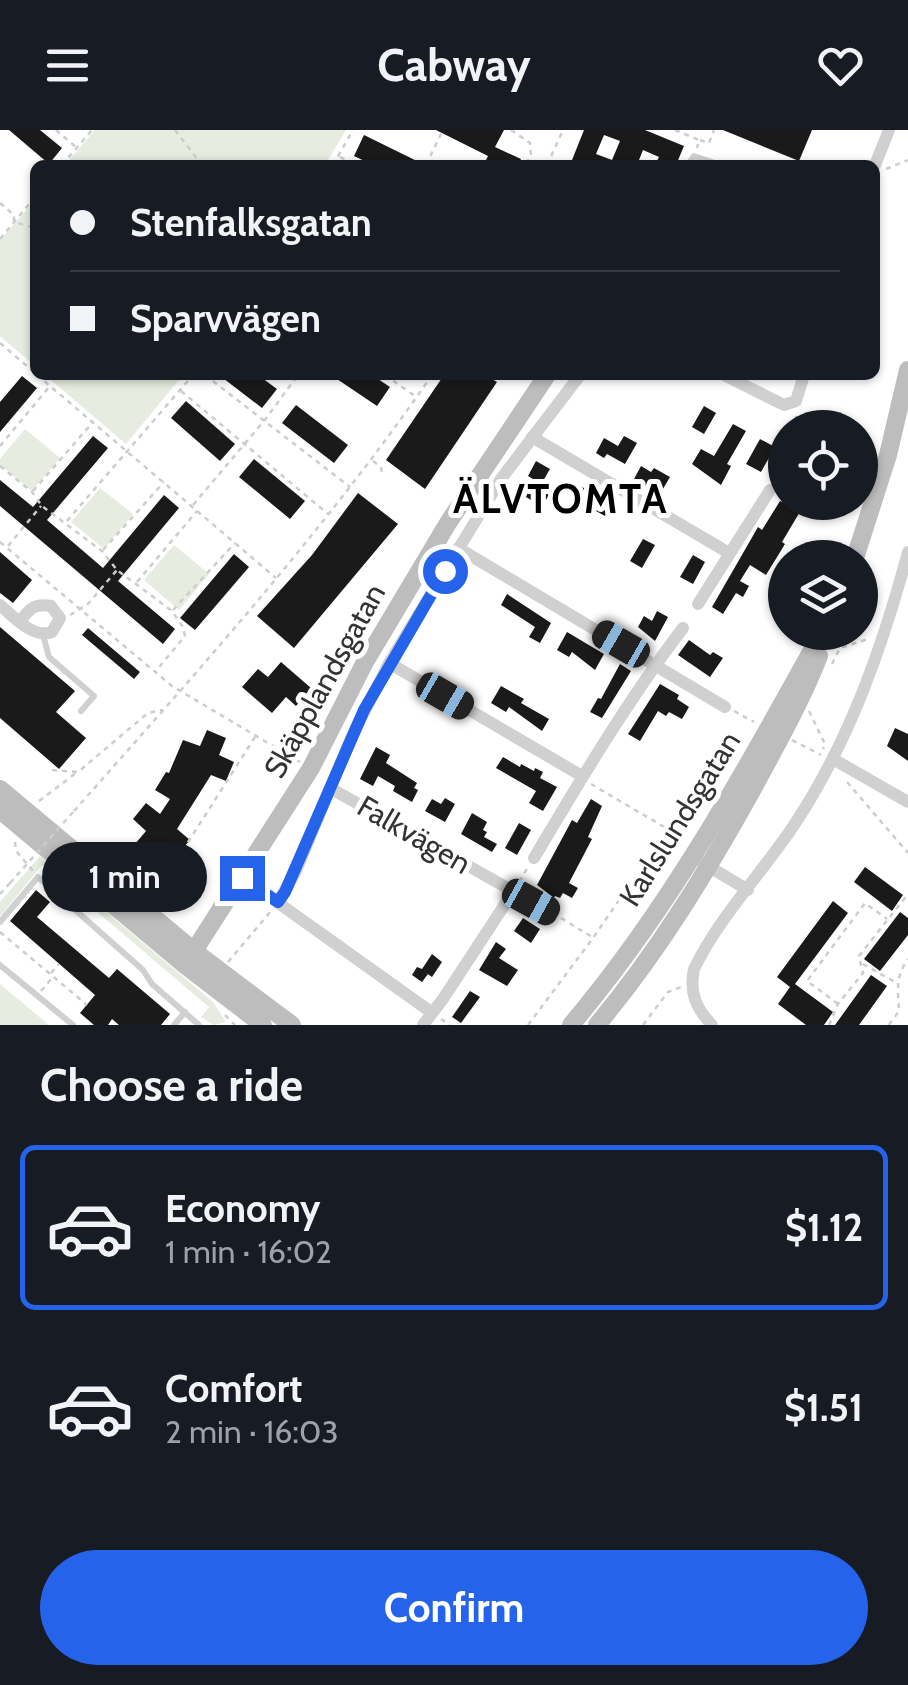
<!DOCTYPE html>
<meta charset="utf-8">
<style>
body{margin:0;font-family:Cabin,sans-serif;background:#242831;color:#f1f3f6;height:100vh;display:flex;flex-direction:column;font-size:38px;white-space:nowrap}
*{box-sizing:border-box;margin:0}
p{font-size:32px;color:#9ea1a6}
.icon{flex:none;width:55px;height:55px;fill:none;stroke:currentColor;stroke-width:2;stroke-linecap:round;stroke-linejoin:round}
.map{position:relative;height:895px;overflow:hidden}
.sheet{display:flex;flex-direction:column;background:#171b24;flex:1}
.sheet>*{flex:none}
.hud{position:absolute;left:30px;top:30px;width:850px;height:220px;border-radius:15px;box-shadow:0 2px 8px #0004;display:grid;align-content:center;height:220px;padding:0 40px;background:#171b24}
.fabs{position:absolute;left:768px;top:280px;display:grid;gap:20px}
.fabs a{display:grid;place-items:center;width:110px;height:110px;border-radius:50%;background:#171b24;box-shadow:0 2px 8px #0004;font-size:50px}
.end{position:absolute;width:45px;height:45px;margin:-22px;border:12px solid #2563eb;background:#fff;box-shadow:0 0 0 5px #fff}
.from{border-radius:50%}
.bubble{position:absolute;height:70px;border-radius:35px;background:#171b24;box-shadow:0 2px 8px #0004;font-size:32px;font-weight:800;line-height:70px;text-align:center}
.car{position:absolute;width:30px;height:60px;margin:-30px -15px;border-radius:12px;box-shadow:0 0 8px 2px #0007;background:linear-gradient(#222 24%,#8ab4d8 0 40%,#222 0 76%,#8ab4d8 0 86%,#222 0)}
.hud b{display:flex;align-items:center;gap:35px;height:95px;font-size:38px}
.hud b+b{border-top:2px solid #363941}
.hud i{width:25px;height:25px;background:#f1f3f6}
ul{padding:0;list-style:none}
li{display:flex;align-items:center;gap:30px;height:165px;margin:0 20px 15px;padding:0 20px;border:5px solid transparent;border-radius:15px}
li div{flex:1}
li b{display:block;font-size:38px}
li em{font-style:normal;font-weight:800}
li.active{border-color:#2563eb}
li>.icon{width:90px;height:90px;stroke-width:1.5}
h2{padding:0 40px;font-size:45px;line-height:120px}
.action{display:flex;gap:20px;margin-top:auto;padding:20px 40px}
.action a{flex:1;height:115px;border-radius:60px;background:#2563eb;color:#fff;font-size:40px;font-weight:800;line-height:115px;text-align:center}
header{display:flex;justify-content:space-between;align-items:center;height:130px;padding:0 40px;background:#171b24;font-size:45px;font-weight:800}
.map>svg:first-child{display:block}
.green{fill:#e6ecdf}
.building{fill:#1a1a1a;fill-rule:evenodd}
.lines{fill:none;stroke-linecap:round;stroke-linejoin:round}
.path{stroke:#cdcdcd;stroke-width:2.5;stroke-dasharray:5 5;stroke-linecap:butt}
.lane{stroke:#d0d0d0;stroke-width:6}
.street{stroke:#d0d0d0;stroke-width:12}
.secondary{stroke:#bdbdbd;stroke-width:18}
.path-bridge{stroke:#cdcdcd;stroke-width:2.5;stroke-dasharray:5 5;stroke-linecap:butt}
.route{stroke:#2563eb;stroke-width:12}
.labels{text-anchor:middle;stroke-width:10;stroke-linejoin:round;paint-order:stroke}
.street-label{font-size:30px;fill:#333;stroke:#fff}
.district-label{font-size:40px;font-weight:bold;letter-spacing:2.5px;fill:#000;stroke:#fff}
</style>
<header><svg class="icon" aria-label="menu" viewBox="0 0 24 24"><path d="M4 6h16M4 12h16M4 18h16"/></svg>Cabway<svg class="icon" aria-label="heart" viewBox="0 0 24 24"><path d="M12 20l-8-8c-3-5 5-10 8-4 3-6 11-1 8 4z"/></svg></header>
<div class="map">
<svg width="908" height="895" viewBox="0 0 908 895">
<rect width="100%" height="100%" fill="#fff"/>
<g class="green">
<path d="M95,0h251l-21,35h-260z"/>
<path d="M35,70v166l-35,-30v-96z"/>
<path d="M45,245h138l-57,69z"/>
<path d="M25,299l35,29 -28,33 -32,-26v-6z"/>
<path d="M100,358l33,26 -29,35 -33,-27z"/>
<path d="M174,415l35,29 -30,36 -35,-30z"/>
<path d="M40,726l173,146 13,20 -12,3 -13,-8 8,-10 -167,-142 -42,51v-14z"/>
<path d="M0,854l49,41h-49z"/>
</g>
<g class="building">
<path d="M9,0h31l22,18 -13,16z"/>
<path d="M436,0h68l-9,17 26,12 -3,6h-28l-5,-3 3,-6z"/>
<path d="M584,0h61l39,16 -8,19h-21l4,-8 -16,-7 -6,15h-67zM604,5l16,6 -8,19 -16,-6z"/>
<path d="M723,0h89l-13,31z"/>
<path d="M364,5l61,30h-52l-19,-9z"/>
<path d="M219,245h39l19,14 -15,19z"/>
<path d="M331,245h41l18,12 -13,19z"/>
<path d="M444,245h41l12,7 -72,107 -39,-29z"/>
<path d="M22,246l15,12 -37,44v-30z"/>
<path d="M186,271l49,43 -15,17 -49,-43z"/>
<path d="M296,275l52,40 -14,18 -52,-40z"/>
<path d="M704,276l12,7 -12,21 -12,-7z"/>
<path d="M733,294l13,7 -19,33 4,2 -10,19 -29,-21 9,-15 13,7z"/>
<path d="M93,306l15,12 -61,72 56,48 61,-73 15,13 -61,73 57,48 -12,15 -163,-138v-26l33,27z"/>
<path d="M624,306l13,7 -12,21 -18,-10 -3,4 -8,-5 8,-15 14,8z"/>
<path d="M760,309l15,8 -14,25 -15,-8z"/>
<path d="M254,329l51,42 -15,18 -51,-42z"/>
<path d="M536,331l14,8 -7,12 10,6 -7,13 -6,-3 -4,6 -10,-6 7,-18 -5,-3z"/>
<path d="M641,336l10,6 3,-4 16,9 -10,17 -26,-15z"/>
<path d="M582,357l29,18 -6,11 -9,-5 -2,4 -20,-16z"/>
<path d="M358,363l40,31 -104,124 -37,-32 55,-61z"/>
<path d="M780,371l21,9 -19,32 3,2 -19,31 -16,-10 -10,16 9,5 -6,11 -7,-4 -13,21 -11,-7 46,-80 4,3z"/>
<path d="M643,409l12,6 -13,23 -12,-7z"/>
<path d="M0,422l32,28 -19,23 -13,-10z"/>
<path d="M234,424l15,13 -54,63 -15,-12z"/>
<path d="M693,425l12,7 -12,22 -13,-7z"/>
<path d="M507,464l44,29 -11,20 -11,-6 6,-10 -34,-22z"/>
<path d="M657,481l11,6 -13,24 -17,-14 6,-11 8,5z"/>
<path d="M0,497l75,64 -19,21 30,26 -27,31 -59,-51z"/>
<path d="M88,498l52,44 -6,7 -52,-44z"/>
<path d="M567,502l37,22 -9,16 -23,-18 -3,5 -12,-7z"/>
<path d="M689,510l21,15 3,-3 10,6 -13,19 -32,-22z"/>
<path d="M281,532l30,26 -15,18 -10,-9 -14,16 -30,-26 16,-18 10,8z"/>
<path d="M620,534l11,7 -29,47 -12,-6 8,-14 3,1z"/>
<path d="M660,554l19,11 -2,4 12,8 -7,12 -13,-7 -3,4 -8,-5 -18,30 -12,-7z"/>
<path d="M501,556l23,13 -3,4 28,16 -7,12 -33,-24 -3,5 -15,-9z"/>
<path d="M895,598l13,6v27l-21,-15z"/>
<path d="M207,600l19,8 -7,17 15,7 -8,19 -15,-6 -34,54 13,11 -14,16 -13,-11 -12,13 -16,-14 11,-13 -13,-12 13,-16 14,11 10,-15 -15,-9 11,-18 3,1 14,-33 17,6z"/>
<path d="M376,617l14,8 -4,8 31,20 -3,5 4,2 -6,12 -19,-11 2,-5 -17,-10 -5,10 -13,-7z"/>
<path d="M503,627l17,10 1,-3 13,7 1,-3 8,4 -3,6 17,9 -14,24 -14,-8 7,-12 -40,-23z"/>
<path d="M445,668l10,6 -10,18 -20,-11 7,-12 9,5z"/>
<path d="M591,669l11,7 -14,31 4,2 -23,44 9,5 -6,10 -9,-5 -3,5 -5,-2 -1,2 -17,-13 35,-65 5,3z"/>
<path d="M472,683l15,9 -4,8 4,2 -3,5 13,7 -5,8 -31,-18z"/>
<path d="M519,693l12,7 -14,25 -12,-7z"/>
<path d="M865,737l38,28 -11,16 -38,-29z"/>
<path d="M36,760l14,12 -13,15 72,61 8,-9 53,45 -9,11h-42l-7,-6 -4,6h-14l-14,-12 15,-18 -85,-74z"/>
<path d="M833,771l15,12 -53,71 38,28 -9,13h-18l-28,-21 12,-17 -13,-10z"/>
<path d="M900,782l8,6v17l-28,36 -16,-12z"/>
<path d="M523,788l17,11 -9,14 -17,-12z"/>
<path d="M496,812l10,7 -7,9 19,12 -11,16 -28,-16z"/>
<path d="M432,824l10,8 -10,15 -7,-5 3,2 -6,8 -10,-7 5,-8 5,2z"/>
<path d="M871,845l16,11 -28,39h-24z"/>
<path d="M470,861l10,6 -19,26 -9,-6z"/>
</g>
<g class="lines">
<g class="path">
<path d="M56,0l20,17"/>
<path d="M175,0l27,35"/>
<path d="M511,0l19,13 1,12 -5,10"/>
<path d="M675,0l24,10 -2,8"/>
<path d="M700,10l9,3 5,-13"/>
<path d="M340,27l16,8"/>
<path d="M62,35l30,-35"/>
<path d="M333,35l20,-35"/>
<path d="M426,35l17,-35"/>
<path d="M547,35l16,-35"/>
<path d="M886,39l22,-9"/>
<path d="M0,73l14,12v7l21,6"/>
<path d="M0,109l35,-42"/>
<path d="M0,213l35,30"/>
<path d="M37,245l239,203"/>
<path d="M205,245l145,112"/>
<path d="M385,245l30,21"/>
<path d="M181,261l147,123"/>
<path d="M796,286l1,12"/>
<path d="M0,316l50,-60"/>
<path d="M373,331l8,6 1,6"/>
<path d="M0,336l32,26 10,14 60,45 15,19 55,41 11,16 2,9 -30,36"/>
<path d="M778,349l7,-12"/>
<path d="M33,361l60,-69"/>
<path d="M193,375l71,-84 34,-46"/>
<path d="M67,391l126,-146"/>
<path d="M0,412l172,144 128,76"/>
<path d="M8,416l33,-40"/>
<path d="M103,420l61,-68"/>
<path d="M137,452l60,-71"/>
<path d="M173,480l62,-67"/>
<path d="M70,485l17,-10 30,-35"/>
<path d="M832,534l8,-16 28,-9"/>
<path d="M734,581l20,11"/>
<path d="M809,581l16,33 -2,5"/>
<path d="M792,610l29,15"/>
<path d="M52,640l26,2 70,-59 14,-3"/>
<path d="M847,652l61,71"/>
<path d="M591,654l75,44"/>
<path d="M39,671l37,-28"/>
<path d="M74,681c125,-141 251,-281 358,-436"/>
<path d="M15,712l1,9 18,21"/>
<path d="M182,736l-6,-5 79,-124"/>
<path d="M519,752l9,-15"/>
<path d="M0,764l10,-11"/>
<path d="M561,788l31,19"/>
<path d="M0,802l87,73"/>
<path d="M228,832l43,-51"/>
<path d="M863,834l32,18"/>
<path d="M51,843l8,-9"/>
<path d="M41,861l11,-13"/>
<path d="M838,874l-31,-23 58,-78 22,16"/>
<path d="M225,885l10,10"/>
<path d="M441,889l9,6"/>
<path d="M528,895l65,-87 75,-109 74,-84"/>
<path d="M643,895l25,-33 13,-5"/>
<path d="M829,895l9,-21 25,-31 -4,-17 49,-62"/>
<path d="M889,895l10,-14c-1,-22 -4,-33 9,-52"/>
</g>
<g class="lane">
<path d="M688,35l6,-9 27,9"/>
<path d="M43,505l6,22 45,39 -13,15"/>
<path d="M0,792l38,-45 105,93 9,14 47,41"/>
<path d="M0,835l73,60"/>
<path d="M174,895l11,-13"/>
</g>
<g class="street">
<path d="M875,35l14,-35"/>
<path d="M724,245l60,30 12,-4 8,-26"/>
<path d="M532,307l197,116"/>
<path d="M458,418l267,159"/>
<path d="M698,474l72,-114"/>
<path d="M0,475c14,12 33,34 52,27l8,-14 -9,-12c-15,-3 -22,2 -30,15"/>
<path d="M389,533l193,113"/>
<path d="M833,629l75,43"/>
<path d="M330,658l220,124"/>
<path d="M534,728c47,-79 94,-158 149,-230"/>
<path d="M703,733l45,27"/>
<path d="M242,747l189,135"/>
<path d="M278,772l18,-31 55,-133 38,-75 112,-184 79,-104"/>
<path d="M423,895l20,-26 70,-107"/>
<path d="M712,895c-16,-17 -23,-32 -18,-56 26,-54 72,-100 104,-150 53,-82 85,-174 110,-267"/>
</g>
<g class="secondary">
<path d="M855,428l33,-103 20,-85"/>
<path d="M0,659l195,163 97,73"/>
<path d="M0,680l185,155 78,60"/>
<path d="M185,835l126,-197 54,-106 83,-139 99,-148"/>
<path d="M571,895c100,-118 176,-257 251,-393"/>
<path d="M597,895c61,-73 111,-155 157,-238 23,-43 47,-85 65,-131"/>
</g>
<path class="path-bridge" d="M10,753l64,-72"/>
</g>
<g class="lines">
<path class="route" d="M242,748l36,24 7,-10 79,-182 81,-139"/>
</g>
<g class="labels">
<g class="street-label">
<text transform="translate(325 551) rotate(-61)" y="10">Skäpplandsgatan</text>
<text transform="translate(680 689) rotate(-58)" y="10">Karlslundsgatan</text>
<text transform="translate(414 705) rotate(30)" y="10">Falkvägen</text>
</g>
<g class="district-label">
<text x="561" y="383">ÄLVTOMTA</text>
</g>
</g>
</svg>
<div class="fabs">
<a><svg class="icon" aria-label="locate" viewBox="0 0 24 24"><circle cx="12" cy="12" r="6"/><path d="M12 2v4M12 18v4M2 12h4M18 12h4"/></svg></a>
<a><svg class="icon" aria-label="layers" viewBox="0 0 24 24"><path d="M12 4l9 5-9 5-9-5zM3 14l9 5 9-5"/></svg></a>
</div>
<i class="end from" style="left:445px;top:441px"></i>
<i class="end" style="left:242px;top:748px"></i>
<div class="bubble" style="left:42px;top:712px;width:165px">1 min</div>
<i class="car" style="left:621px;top:514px;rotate:300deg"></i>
<i class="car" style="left:445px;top:566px;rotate:120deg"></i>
<i class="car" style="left:531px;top:772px;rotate:119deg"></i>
<div class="hud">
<b><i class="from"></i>Stenfalksgatan</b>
<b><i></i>Sparvvägen</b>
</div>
</div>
<section class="sheet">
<h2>Choose a ride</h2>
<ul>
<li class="active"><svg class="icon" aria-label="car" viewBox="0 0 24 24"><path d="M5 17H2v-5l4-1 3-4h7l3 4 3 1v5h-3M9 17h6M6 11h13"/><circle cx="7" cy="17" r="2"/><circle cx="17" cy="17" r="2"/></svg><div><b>Economy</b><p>1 min · 16:02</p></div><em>$1.12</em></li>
<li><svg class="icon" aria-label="car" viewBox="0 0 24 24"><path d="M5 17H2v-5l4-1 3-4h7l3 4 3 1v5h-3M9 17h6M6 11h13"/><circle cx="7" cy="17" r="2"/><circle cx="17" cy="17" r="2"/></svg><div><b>Comfort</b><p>2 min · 16:03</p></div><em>$1.51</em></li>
</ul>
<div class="action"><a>Confirm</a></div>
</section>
